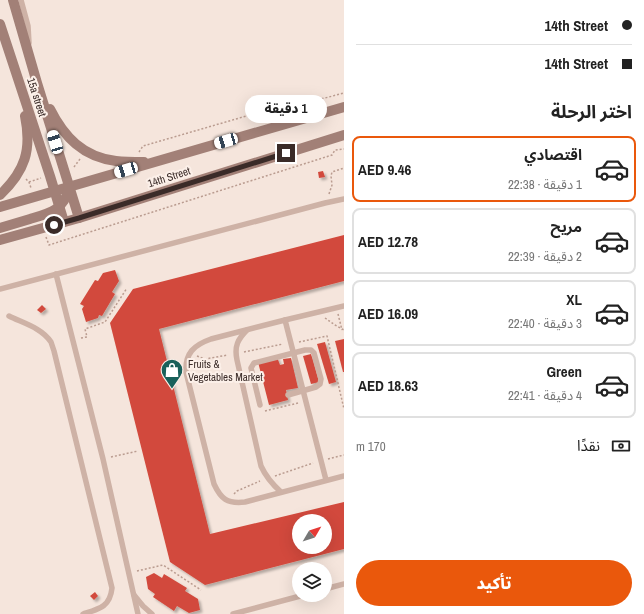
<!DOCTYPE html>
<html lang="ar">
<meta charset="utf-8">
<style>
body{margin:0;font-family:"Archivo Narrow","Noto Sans Arabic",sans-serif;background:#f2f2f2;color:#222;direction:rtl;height:100vh;display:flex;flex-direction:column;font-size:15px;white-space:nowrap}
*{box-sizing:border-box;margin:0}
p{font-size:13px;color:#767676}
.icon{flex:none;width:22px;height:22px;fill:none;stroke:currentColor;stroke-width:2;stroke-linecap:round;stroke-linejoin:round}
.map{position:relative;flex:1;overflow:hidden;direction:ltr}
.panel{display:flex;flex-direction:column;background:#fff;width:300px}
.panel>*{flex:none}
.guide{display:grid;align-content:center;height:88px;padding:0 12px;background:#fff}
.needle{width:26px;rotate:51deg}
.controls{position:absolute;left:292px;top:514px;display:grid;gap:8px}
.controls a{display:grid;place-items:center;width:40px;height:40px;border-radius:50%;background:#fff;box-shadow:0 4px 16px #0002;font-size:20px}
.end{position:absolute;width:18px;height:18px;margin:-9px;border:5px solid #3a2b28;background:#fff;box-shadow:0 0 0 2px #fff}
.from{border-radius:50%}
.bubble{position:absolute;height:28px;border-radius:14px;background:#fff;box-shadow:0 4px 16px #0002;font-size:13px;font-weight:800;line-height:28px;text-align:center;direction:rtl}
.car{position:absolute;width:12px;height:24px;margin:-12px -6px;border-radius:5px;box-shadow:0 0 3px 1px #0007;background:linear-gradient(#fff 24%,#345 0 40%,#fff 0 76%,#345 0 86%,#fff 0)}
.guide b{display:flex;align-items:center;gap:14px;height:38px;font-size:15px}
.guide b+b{border-top:1px solid #e0e0e0}
.guide i{width:10px;height:10px;background:#222}
ul{padding:0;list-style:none}
li{display:flex;align-items:center;gap:12px;height:66px;margin:0 8px 6px;padding:0 4px;border:2px solid #e0e0e0;border-radius:8px}
li div{flex:1}
li b{display:block;font-size:15px}
li em{font-style:normal;font-weight:800}
li.selected{border-color:#ea580c}
li>.icon{width:36px;height:36px;stroke-width:1.5}
h2{padding:0 12px;font-size:18px;line-height:48px}
.pay{display:flex;align-items:center;gap:10px;height:44px;padding:0 12px;font-size:15px}
.pay p{margin-inline-start:auto}
.button{display:flex;gap:8px;margin-top:auto;padding:8px 12px}
.button a{flex:1;height:46px;border-radius:24px;background:#ea580c;color:#fff;font-size:16px;font-weight:800;line-height:46px;text-align:center}
main{display:flex;flex:1;min-height:0}
.map>svg:first-child{display:block}
.building{fill:#d24a3c;fill-rule:evenodd;filter:url(#shadow)}
.lines{fill:none;stroke-linecap:round;stroke-linejoin:round}
.path{stroke:#ba9c90;stroke-width:1.5;stroke-dasharray:2 2;stroke-linecap:butt}
.service{stroke:#ceb2a6;stroke-width:5.5}
.secondary{stroke:#a28077;stroke-width:10}
.route{stroke:#3a2b28;stroke-width:5}
.labels{text-anchor:middle;stroke-width:4;stroke-linejoin:round;paint-order:stroke}
.street-label{font-size:11px;fill:#3a2b28;stroke:#fcf0e9}
.poi-label{font-size:11px;fill:#3a2b28;stroke:#fcf0e9;text-anchor:start}
</style>
<main>
<section class="panel">
<div class="guide">
<b><i class="from"></i>14th Street</b>
<b><i></i>14th Street</b>
</div>
<h2>اختر الرحلة</h2>
<ul>
<li class="selected"><svg class="icon" aria-label="car" viewBox="0 0 24 24"><path d="M5 17H2v-5l4-1 3-4h7l3 4 3 1v5h-3M9 17h6M6 11h13"/><circle cx="7" cy="17" r="2"/><circle cx="17" cy="17" r="2"/></svg><div><b>اقتصادي</b><p>1 دقيقة · 22:38</p></div><em>AED 9.46</em></li>
<li><svg class="icon" aria-label="car" viewBox="0 0 24 24"><path d="M5 17H2v-5l4-1 3-4h7l3 4 3 1v5h-3M9 17h6M6 11h13"/><circle cx="7" cy="17" r="2"/><circle cx="17" cy="17" r="2"/></svg><div><b>مريح</b><p>2 دقيقة · 22:39</p></div><em>AED 12.78</em></li>
<li><svg class="icon" aria-label="car" viewBox="0 0 24 24"><path d="M5 17H2v-5l4-1 3-4h7l3 4 3 1v5h-3M9 17h6M6 11h13"/><circle cx="7" cy="17" r="2"/><circle cx="17" cy="17" r="2"/></svg><div><b>XL</b><p>3 دقيقة · 22:40</p></div><em>AED 16.09</em></li>
<li><svg class="icon" aria-label="car" viewBox="0 0 24 24"><path d="M5 17H2v-5l4-1 3-4h7l3 4 3 1v5h-3M9 17h6M6 11h13"/><circle cx="7" cy="17" r="2"/><circle cx="17" cy="17" r="2"/></svg><div><b>Green</b><p>4 دقيقة · 22:41</p></div><em>AED 18.63</em></li>
</ul>
<div class="pay"><svg class="icon" aria-label="cash" viewBox="0 0 24 24"><path d="M3 7h18v10H3z"/><circle cx="12" cy="12" r="2"/></svg>نقدًا<p>170 m</p></div>
<div class="button"><a>تأكيد</a></div>
</section>
<div class="map">
<svg width="344" height="614" viewBox="0 0 344 614">
<defs>
<filter id="shadow"><feDropShadow dx="2.5" dy="2.5" stdDeviation="1" flood-color="#0004"/></filter>
</defs>
<rect width="100%" height="100%" fill="#f5e5dc"/>
<g class="building">
<path d="M323,171l2,6 -6,1 -1,-6z"/>
<path d="M344,235v46l-185,48 51,205 134,-32v47l-139,36 -35,-23 -60,-239 23,-34zM299,521h26v26h-26z"/>
<path d="M115,270l4,11 -7,11 3,2 -13,22 -3,-1 -1,3 -12,4 -4,-13 2,-3 -4,-2 15,-24 3,1 5,-8z"/>
<path d="M42,305l4,4 -5,4 -4,-3z"/>
<path d="M344,339v33h-1l-8,-31z"/>
<path d="M325,342l11,40 -7,2 -12,-40z"/>
<path d="M311,354l8,28 -8,2 -8,-28z"/>
<path d="M277,357l3,8 4,-1 -1,-5 8,-1 7,30 -12,2 2,10 -19,5 -11,-43z"/>
<path d="M154,573l8,5 2,-4 23,14 -2,3 13,8 2,11 -11,3 -12,-7 -3,5 -21,-14 2,-3 -7,-5 -2,-12z"/>
<path d="M95,592l3,4 -4,4 -4,-4z"/>
</g>
<g class="lines">
<g class="path">
<path d="M139,152l4,-6 124,-36 58,-12 19,-5"/>
<path d="M74,167l6,-8"/>
<path d="M26,179l3,3 2,6"/>
<path d="M29,182l12,-4"/>
<path d="M329,194l3,-9 -1,-9 1,-4 12,-4"/>
<path d="M46,237l3,8 283,-90 3,-5 9,-1"/>
<path d="M338,314l4,16"/>
<path d="M325,318l10,7 9,5"/>
<path d="M81,338l6,-1 -2,-8 20,-7 22,-34"/>
<path d="M299,342l28,-6 17,73"/>
<path d="M244,352l39,-8"/>
<path d="M197,356l8,3 23,-4"/>
<path d="M265,411l33,-8"/>
<path d="M111,457l27,-6"/>
<path d="M328,459l16,-4"/>
<path d="M275,476l38,-13"/>
<path d="M234,494l3,-3 23,-10"/>
<path d="M137,571l26,-6 38,25"/>
</g>
<g class="service">
<path d="M21,0l7,26 1,17"/>
<path d="M56,274l47,185 35,155"/>
<path d="M0,289l325,-86 19,-4"/>
<path d="M344,306l-59,14 -74,19c-17,6 -26,14 -25,33l28,112c7,15 13,20 31,18l99,-26"/>
<path d="M9,316c14,7 33,12 42,26 1,3 2,6 3,9l58,237c-2,19 -13,21 -29,26"/>
<path d="M285,320l41,160"/>
<path d="M247,330c-9,9 -13,16 -10,30l24,106c5,11 11,18 20,26"/>
<path d="M260,405l-9,-37 3,-5 51,-13h6l3,3 7,26 -1,5 -4,3 -28,8"/>
<path d="M325,589l19,-5"/>
<path d="M134,595l9,11 9,8"/>
<path d="M233,614l71,-19"/>
</g>
<g class="secondary">
<path d="M13,0l24,83 42,135"/>
<path d="M0,24l50,152 14,46"/>
<path d="M50,109c14,28 33,48 66,52 9,1 19,1 28,1"/>
<path d="M0,195c25,-24 32,-45 25,-79"/>
<path d="M0,207l344,-100"/>
<path d="M0,228c10,-3 20,-6 30,-9 20,-6 34,-9 39,-31"/>
<path d="M0,240l79,-22 265,-83"/>
</g>
</g>
<g class="lines">
<path class="route" d="M54,225l25,-7 207,-65"/>
</g>
<defs>
<g id="shop-pin" transform="scale(1.15)"><path d="M0 17L-7.5 6A9.5 9.5 0 1 1 7.5 6Z" fill="#19605a" stroke="#fcf0e9"/><path d="M-5-2.5h2.3a2.7 3.5 0 0 1 5.4 0H5L5.5 6h-11ZM-1.5-2.5h3a1.5 2.3 0 0 0-3 0Z" fill="#fff"/></g>
</defs>
<g fill-rule="evenodd">
<use href="#shop-pin" x="172" y="370"/>
</g>
<g class="labels">
<g class="street-label">
<text transform="translate(37 97) rotate(72)" y="4">15a street</text>
<text transform="translate(169 177) rotate(-18)" y="4">14th Street</text>
</g>
<g class="poi-label">
<text x="188" y="368">Fruits &amp;<tspan x="188" dy="13">Vegetables Market</tspan></text>
</g>
</g>
</svg>
<div class="controls">
<a><svg class="needle" viewBox="-14 -14 28 28"><path d="M0-13l5 13h-10z" fill="#e53935"/><path d="M0 13l5-13h-10z" fill="#767676"/></svg></a>
<a><svg class="icon" aria-label="layers" viewBox="0 0 24 24"><path d="M12 4l9 5-9 5-9-5zM3 14l9 5 9-5"/></svg></a>
</div>
<i class="end from" style="left:54px;top:225px"></i>
<i class="end" style="left:286px;top:153px"></i>
<div class="bubble" style="left:245px;top:95px;width:82px">1 دقيقة</div>
<i class="car" style="left:226px;top:141px;rotate:254deg"></i>
<i class="car" style="left:55px;top:142px;rotate:343deg"></i>
<i class="car" style="left:126px;top:170px;rotate:253deg"></i>
</div>
</main>
